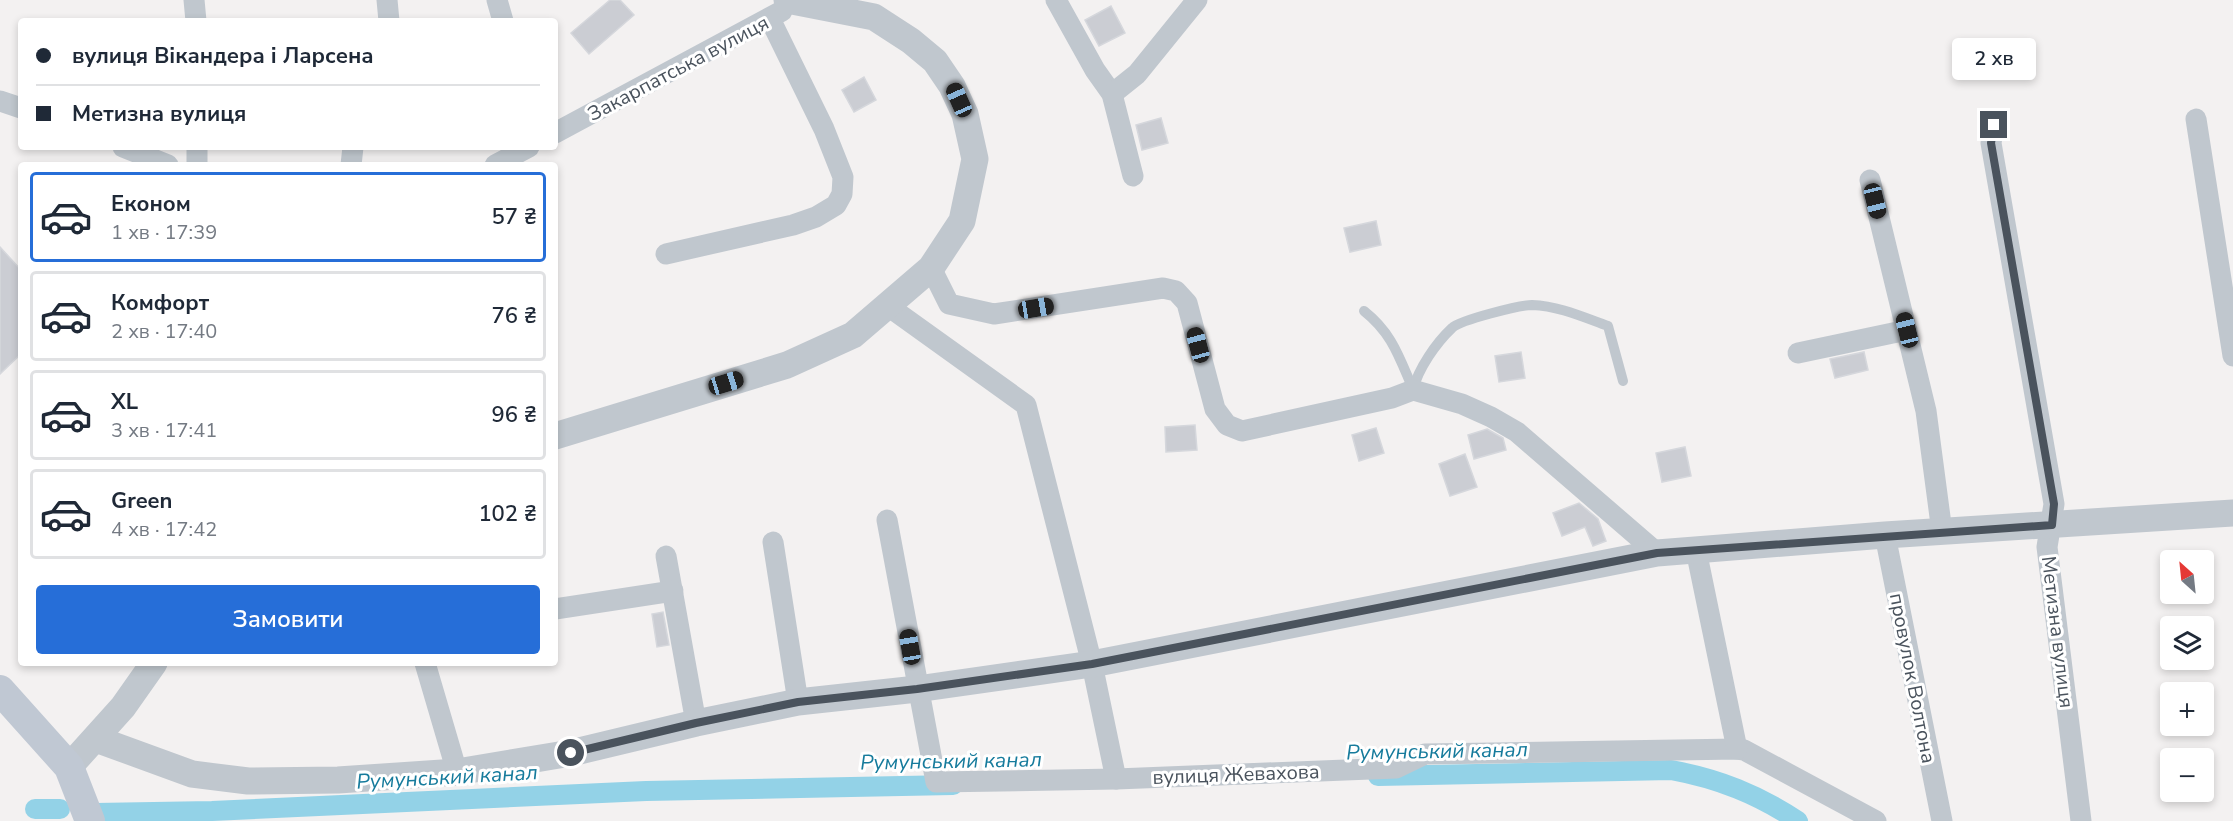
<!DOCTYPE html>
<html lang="uk">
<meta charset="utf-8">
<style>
body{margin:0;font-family:"Nunito Sans",sans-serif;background:#f2f2f3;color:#1f2937;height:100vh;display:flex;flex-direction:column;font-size:22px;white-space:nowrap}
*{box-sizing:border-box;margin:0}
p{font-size:20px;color:#747a83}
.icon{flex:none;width:33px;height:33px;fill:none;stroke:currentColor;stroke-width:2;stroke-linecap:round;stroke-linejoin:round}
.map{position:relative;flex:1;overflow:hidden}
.drawer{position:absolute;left:18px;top:162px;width:540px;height:504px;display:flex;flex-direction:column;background:#fff;border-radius:6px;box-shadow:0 3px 9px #0003}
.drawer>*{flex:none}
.top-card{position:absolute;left:18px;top:18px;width:540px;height:132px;border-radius:6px;box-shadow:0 3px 9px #0003;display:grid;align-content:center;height:132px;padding:0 18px;background:#fff}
.needle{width:39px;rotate:333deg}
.tools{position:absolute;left:2160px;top:550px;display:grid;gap:12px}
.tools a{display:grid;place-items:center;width:54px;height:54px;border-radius:6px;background:#fff;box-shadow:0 3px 9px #0003;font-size:30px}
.end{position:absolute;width:27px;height:27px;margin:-14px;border:8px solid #4a535d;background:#fff;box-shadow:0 0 0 3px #fff}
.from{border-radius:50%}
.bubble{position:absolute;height:42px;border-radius:6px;background:#fff;box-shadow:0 3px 9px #0003;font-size:20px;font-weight:600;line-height:42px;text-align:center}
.car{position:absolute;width:18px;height:36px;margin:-18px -9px;border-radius:8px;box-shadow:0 0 4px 2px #0007;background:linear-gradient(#222 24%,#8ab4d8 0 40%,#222 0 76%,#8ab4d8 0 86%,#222 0)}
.top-card b{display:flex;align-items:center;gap:21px;height:57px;font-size:22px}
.top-card b+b{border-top:2px solid #e0e1e3}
.top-card i{width:15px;height:15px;background:#1f2937}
ul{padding:10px 0 0;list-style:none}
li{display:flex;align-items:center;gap:18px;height:90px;margin:0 12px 9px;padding:0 6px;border:3px solid #e0e1e3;border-radius:6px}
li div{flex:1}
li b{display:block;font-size:22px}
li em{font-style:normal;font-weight:600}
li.current{border-color:#266ed8}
li>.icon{width:54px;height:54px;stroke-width:1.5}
.action{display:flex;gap:12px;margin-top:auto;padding:12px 18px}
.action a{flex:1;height:69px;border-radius:6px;background:#266ed8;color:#fff;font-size:24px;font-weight:600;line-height:69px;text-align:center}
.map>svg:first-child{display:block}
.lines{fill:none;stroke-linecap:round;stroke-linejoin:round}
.canal{stroke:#93d2e7;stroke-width:20}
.building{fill:#cbcdd3;stroke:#d5d7dc;stroke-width:1.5}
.service{stroke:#c0c7ce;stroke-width:10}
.minor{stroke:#c0c7ce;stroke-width:21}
.tertiary{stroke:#c0c7ce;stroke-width:27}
.secondary{stroke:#c0c8d3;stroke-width:30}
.route{stroke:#4a535d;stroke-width:8}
.labels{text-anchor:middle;stroke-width:6;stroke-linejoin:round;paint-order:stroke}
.street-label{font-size:20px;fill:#4a535d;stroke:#fff}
.water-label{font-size:21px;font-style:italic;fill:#167b9c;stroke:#fff}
</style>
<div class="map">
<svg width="2233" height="821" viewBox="0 0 2233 821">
<rect width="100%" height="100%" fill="#f3f1f1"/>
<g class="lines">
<g class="canal">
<path d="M1378,776l293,-6c48,9 86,24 127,51"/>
<path d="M35,809h25"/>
<path d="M95,813l117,-2 434,-20 307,-6"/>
</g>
</g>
<g class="building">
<path d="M610,0h10l14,15 -45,39 -18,-21z"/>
<path d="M1111,6l14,27 -26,13 -14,-26z"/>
<path d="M864,77l12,23 -22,12 -12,-22z"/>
<path d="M1161,118l7,25 -26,7 -6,-25z"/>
<path d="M1376,221l5,24 -31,7 -6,-24z"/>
<path d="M0,247l21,23v84l-21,20z"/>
<path d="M1521,352l4,26 -26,4 -4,-26z"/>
<path d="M1864,352l4,18 -33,8 -5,-19z"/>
<path d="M1195,425l2,25 -31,2 -1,-25z"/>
<path d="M1376,428l8,25 -25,8 -7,-26z"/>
<path d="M1487,429l16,9 3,12 -32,9 -6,-24z"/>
<path d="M1685,447l6,29 -29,6 -6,-29z"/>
<path d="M1465,454l12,33 -27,9 -11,-32z"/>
<path d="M1579,503l19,16 8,22 -13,5 -8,-19 -23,9 -9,-23z"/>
<path d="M663,612l6,33 -12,2 -5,-33z"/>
</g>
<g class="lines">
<g class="service">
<path d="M1364,311c28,22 35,46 49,78"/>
<path d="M1413,390c5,-21 23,-47 39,-62 8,-8 68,-23 80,-23 27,1 51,12 76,21l15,55"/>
</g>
<g class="minor">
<path d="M194,0l2,21"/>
<path d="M387,0l2,21"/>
<path d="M497,0l6,21"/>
<path d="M1056,0l39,70 17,24 21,82"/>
<path d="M1112,94l25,-20 60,-74"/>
<path d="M0,101l21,7"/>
<path d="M2196,119l37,237"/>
<path d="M1994,125l-3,18 63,361 -7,43 34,274"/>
<path d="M555,133l227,-122"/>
<path d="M123,147l45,18"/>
<path d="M197,147v18"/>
<path d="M351,165l2,-18"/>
<path d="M495,165l34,-18"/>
<path d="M1870,180l56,231 16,121"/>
<path d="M666,254l127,-29 23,-8 20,-12 6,-11 1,-17 -19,-48 -54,-110"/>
<path d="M931,268l18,36 45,10 169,-26 13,3 11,12 28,106 12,16 15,6 150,-33 21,-8 49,14 29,13 26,15 140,121"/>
<path d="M888,306l138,99 66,259 24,115"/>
<path d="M1798,353l109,-23"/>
<path d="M887,520l49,262 180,-3 280,-11 29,-14 312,-5 7,1 132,71"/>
<path d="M1885,535l57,286"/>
<path d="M773,542l25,160"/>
<path d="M1696,550l41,199"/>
<path d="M666,556l30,167"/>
<path d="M555,609l118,-18"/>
<path d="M425,663l32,109"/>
</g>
<g class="tertiary">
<path d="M555,436l232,-71 66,-30 78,-67 31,-47 13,-62 -10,-45 -13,-28 -17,-25 -24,-20 -37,-24 -87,-17"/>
<path d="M96,739l96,35 56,7 90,-1 119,-8 114,-19 125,-30 102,-21 119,-13 175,-25 565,-111 228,-18 348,-22"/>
<path d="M69,767l54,-60 31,-44"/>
</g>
<path class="secondary" d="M0,690l69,77 21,54"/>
</g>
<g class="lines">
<path class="route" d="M571,753l125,-30 102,-21 119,-13 175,-25 565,-111 395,-28 2,-21 -63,-361 3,-18"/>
</g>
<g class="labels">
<g class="street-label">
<text transform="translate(678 68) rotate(-28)" y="7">Закарпатська вулиця</text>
<text transform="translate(2058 632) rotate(83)" y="7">Метизна вулиця</text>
<text transform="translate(1913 678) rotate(79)" y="7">провулок Волтона</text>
<text transform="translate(1236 774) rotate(-2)" y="7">вулиця Жевахова</text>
</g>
<g class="water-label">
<text transform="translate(1437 751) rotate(-1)" y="7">Румунський канал</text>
<text transform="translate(951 761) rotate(-1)" y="7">Румунський канал</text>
<text transform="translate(447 777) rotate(-3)" y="7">Румунський канал</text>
</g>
</g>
</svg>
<div class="tools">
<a><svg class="needle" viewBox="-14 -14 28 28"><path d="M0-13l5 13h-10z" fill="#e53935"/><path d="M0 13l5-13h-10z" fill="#747a83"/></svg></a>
<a><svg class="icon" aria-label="layers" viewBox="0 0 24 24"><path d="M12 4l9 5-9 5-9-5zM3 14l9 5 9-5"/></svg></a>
<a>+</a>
<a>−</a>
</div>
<i class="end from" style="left:571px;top:753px"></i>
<i class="end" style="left:1994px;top:125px"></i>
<div class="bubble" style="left:1952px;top:38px;width:84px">2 хв</div>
<i class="car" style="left:959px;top:100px;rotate:336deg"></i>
<i class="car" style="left:1875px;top:201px;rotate:166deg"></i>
<i class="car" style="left:1036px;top:308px;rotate:81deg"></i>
<i class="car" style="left:1907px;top:330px;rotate:346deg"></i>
<i class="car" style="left:1198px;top:345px;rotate:345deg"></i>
<i class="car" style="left:726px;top:383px;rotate:73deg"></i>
<i class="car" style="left:910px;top:647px;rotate:350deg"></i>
<div class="top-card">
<b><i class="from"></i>вулиця Вікандера і Ларсена</b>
<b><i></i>Метизна вулиця</b>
</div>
<section class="drawer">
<ul>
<li class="current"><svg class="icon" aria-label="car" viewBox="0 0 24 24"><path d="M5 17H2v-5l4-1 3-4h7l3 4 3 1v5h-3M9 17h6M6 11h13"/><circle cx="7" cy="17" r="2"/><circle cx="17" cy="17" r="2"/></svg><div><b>Економ</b><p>1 хв · 17:39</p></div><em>57 ₴</em></li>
<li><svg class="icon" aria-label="car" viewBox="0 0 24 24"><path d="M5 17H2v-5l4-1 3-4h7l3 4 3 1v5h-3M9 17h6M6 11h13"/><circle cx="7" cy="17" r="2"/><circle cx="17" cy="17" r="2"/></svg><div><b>Комфорт</b><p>2 хв · 17:40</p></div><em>76 ₴</em></li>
<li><svg class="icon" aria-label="car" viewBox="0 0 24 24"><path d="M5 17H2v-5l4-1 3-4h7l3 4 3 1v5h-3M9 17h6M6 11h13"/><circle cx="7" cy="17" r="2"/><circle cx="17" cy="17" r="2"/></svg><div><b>XL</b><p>3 хв · 17:41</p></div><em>96 ₴</em></li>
<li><svg class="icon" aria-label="car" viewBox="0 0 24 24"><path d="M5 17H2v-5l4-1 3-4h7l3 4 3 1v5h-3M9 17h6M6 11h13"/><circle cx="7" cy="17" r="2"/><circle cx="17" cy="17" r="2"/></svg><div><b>Green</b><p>4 хв · 17:42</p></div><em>102 ₴</em></li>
</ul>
<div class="action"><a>Замовити</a></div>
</section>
</div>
